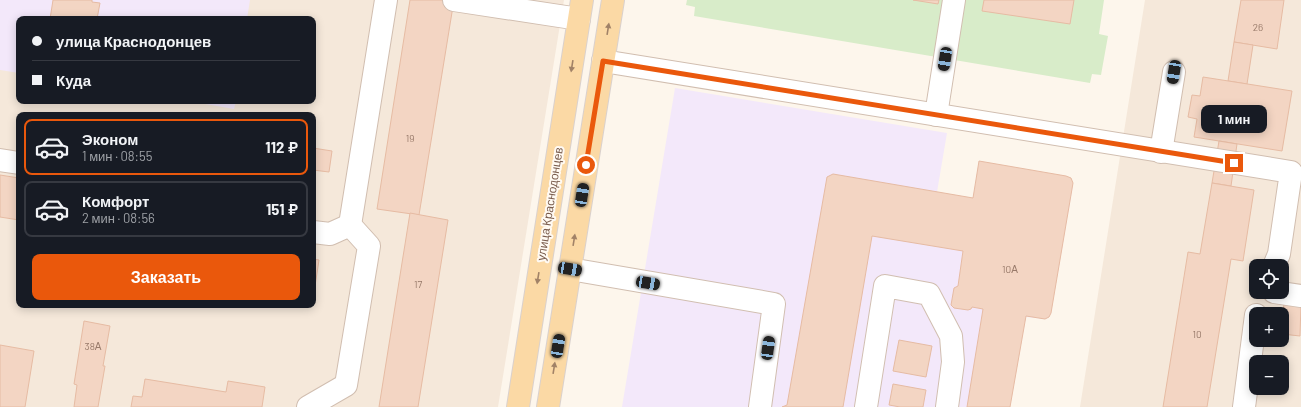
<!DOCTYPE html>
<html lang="ru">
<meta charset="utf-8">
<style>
body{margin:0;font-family:Barlow,sans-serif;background:#242831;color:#f1f3f6;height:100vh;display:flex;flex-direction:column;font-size:15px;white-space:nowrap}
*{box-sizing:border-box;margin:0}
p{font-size:13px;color:#9ea1a6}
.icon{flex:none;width:22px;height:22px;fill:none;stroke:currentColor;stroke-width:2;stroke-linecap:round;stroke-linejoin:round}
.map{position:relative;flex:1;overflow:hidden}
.drawer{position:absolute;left:16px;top:112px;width:300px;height:196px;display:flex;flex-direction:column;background:#171b24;border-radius:8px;box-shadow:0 2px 10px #0003}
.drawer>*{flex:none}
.guide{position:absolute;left:16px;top:16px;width:300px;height:88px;border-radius:8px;box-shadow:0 2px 10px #0003;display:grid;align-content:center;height:88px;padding:0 16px;background:#171b24}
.tools{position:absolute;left:1249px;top:259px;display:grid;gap:8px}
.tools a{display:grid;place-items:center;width:40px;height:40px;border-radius:8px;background:#171b24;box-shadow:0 2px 10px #0003;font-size:20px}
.end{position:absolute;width:18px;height:18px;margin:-9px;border:5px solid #ea580c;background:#fff;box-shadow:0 0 0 2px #fff}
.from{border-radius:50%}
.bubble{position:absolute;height:28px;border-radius:8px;background:#171b24;box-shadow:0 2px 10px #0003;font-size:13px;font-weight:700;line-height:28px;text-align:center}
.car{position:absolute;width:12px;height:24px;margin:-12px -6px;border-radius:5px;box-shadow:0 0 3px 1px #0007;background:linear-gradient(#222 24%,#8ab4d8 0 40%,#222 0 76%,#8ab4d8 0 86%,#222 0)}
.guide b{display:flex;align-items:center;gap:14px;height:38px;font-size:15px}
.guide b+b{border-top:1px solid #363941}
.guide i{width:10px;height:10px;background:#f1f3f6}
ul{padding:7px 0 0;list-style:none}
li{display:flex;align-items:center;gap:12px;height:56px;margin:0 8px 6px;padding:0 8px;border:2px solid #363941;border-radius:8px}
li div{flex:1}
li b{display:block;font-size:15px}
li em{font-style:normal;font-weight:700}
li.current{border-color:#ea580c}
li>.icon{width:36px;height:36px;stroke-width:1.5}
.cta{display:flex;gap:8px;margin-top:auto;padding:8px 16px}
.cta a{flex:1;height:46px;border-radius:8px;background:#ea580c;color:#fff;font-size:16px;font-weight:700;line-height:46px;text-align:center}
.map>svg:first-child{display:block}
.residential{fill:#f5e8da;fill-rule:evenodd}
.education{fill:#f3e8fa}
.green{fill:#d8ecc9}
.building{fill:#f3d5c3;stroke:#e6bba3}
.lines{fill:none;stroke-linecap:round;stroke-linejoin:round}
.minor-casing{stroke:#d1beb0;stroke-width:24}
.major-casing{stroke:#dad1cd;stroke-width:24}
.minor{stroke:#fff;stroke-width:22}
.major{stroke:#fbd9a5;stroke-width:22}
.oneway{fill:#a18267}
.route{stroke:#ea580c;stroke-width:5}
.labels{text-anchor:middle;stroke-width:4;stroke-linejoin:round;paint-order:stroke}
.number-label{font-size:10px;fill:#987a6a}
.street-label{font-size:12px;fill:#7a5c4d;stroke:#fffaf3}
</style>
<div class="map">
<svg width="1301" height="407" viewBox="0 0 1301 407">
<rect width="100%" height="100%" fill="#fdf6ec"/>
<g class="residential">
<path d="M0,0h564l-66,407h-498zM19,19h294v82h-294zM19,115h294v190h-294z"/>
<path d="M1145,0h156v407h-221zM1256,266h26v26h-26zM1256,314h26v26h-26zM1256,362h26v26h-26z"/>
</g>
<g class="education">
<path d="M0,0h250l-3,19h-228v54l-19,-3z"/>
<path d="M675,88l272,45 -10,59 36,6 6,-37 87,15 5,2 2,7 -22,128 -2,4 -4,2 -19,-2 -16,90h-388z"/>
<path d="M188,101h48l-2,8z"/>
</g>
<path class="green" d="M687,0h417l-5,34 9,2 -7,39 -9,-1 -2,9 -396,-67 1,-9 -9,-2z"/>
<g class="building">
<path d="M53,0h39v2l8,1 -3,16h-47z"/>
<path d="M410,0h44l-35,215 -42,-6z"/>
<path d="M913,0h26l-1,4z"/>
<path d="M984,0h90l-4,24 -88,-13z"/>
<path d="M1241,0h43l-7,49 -43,-7z"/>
<path d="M1234,42l19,3 -6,39 -19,-3z"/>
<path d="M1203,77l89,14 -10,60 -88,-14 3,-18 -9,-2 4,-22 8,1z"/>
<path d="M1219,141l18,3 -6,42 -19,-3z"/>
<path d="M313,148l19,3 -3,21 -16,-2z"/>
<path d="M979,161l87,15 5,2 2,5 -22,130 -2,4 -4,2 -19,-3 -16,91h-43l16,-98 -11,-2 -1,2 -3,1 -14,-2 -3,-3 3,-17 4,-2 5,-35 -91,-15 -29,171h-61l5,-2 40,-228 6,-3 140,24z"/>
<path d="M0,175l19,3v42l-19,-3z"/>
<path d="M1212,183l42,7 -11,71 -12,-2 -24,148h-44l25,-155 12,2z"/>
<path d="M410,213l38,7 -30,187h-39z"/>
<path d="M313,259l6,1 -6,39z"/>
<path d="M1284,301l17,2 -1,33 -18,-2z"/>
<path d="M84,321l26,5 -7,40h2l-7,41h-24l3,-22 -3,-1z"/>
<path d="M899,340l33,6 -6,31 -33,-6z"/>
<path d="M0,345l34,6 -9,56h-25z"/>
<path d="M145,379l81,13 2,-11 37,6 -3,20h-131l2,-11 9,1z"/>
<path d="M893,384l33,6 -3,17h-23l-11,-2z"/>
</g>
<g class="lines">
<g class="minor-casing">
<g id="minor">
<path d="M454,0l125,19"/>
<path d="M603,61l688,111 -12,82 -5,12"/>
<path d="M936,115l18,-115"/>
<path d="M1161,152l13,-80"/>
<path d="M0,160l19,3"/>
<path d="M350,225l36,-225"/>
<path d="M313,232l17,2 20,-9"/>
<path d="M570,269l204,35 -14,103"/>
<path d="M1274,292l27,4"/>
<path d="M308,407l38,-22 23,-139 -19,-21"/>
<path d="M866,407l19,-121 44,8 22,42 2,26 -6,45"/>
<path d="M1244,407l12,-92"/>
</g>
</g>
<g class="major-casing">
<g id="major">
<path d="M518,407l64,-407"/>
<path d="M548,407l65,-407"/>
</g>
</g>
<use href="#minor" class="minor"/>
<use href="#major" class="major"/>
</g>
<defs><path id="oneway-solid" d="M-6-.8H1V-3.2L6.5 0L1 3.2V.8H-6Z"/></defs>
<g class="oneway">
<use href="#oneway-solid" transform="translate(608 29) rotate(-81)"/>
<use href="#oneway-solid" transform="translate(572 66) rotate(99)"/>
<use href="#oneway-solid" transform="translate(574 240) rotate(-81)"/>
<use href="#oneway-solid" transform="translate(538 278) rotate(99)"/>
<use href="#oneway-solid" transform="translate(554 368) rotate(-81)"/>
</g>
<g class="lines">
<path class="route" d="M586,165l17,-104 631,102"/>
</g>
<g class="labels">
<g class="number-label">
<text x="1258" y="31">26</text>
<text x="410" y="142">19</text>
<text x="1010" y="273">10А</text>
<text x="418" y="288">17</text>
<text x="1197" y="338">10</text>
<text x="93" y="350">38А</text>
</g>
<g class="street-label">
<text transform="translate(550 204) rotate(-81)" y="4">улица Краснодонцев</text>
</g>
</g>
</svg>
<div class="tools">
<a><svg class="icon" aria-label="locate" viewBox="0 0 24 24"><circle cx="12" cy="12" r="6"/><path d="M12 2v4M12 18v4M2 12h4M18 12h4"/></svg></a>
<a>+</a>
<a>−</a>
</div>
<i class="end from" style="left:586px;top:165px"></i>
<i class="end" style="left:1234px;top:163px"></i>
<div class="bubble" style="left:1201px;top:105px;width:66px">1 мин</div>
<i class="car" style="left:945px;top:59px;rotate:189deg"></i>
<i class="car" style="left:1174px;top:72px;rotate:189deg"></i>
<i class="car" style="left:582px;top:195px;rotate:9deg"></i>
<i class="car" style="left:570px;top:269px;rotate:100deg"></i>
<i class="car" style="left:648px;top:283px;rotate:100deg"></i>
<i class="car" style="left:558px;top:346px;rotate:9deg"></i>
<i class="car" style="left:768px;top:348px;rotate:8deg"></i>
<div class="guide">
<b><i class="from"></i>улица Краснодонцев</b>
<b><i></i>Куда</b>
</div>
<section class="drawer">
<ul>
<li class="current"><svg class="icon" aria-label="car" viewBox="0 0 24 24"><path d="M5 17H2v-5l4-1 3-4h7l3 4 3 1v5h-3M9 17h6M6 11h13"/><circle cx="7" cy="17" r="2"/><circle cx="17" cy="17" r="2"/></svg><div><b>Эконом</b><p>1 мин · 08:55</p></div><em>112 ₽</em></li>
<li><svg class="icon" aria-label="car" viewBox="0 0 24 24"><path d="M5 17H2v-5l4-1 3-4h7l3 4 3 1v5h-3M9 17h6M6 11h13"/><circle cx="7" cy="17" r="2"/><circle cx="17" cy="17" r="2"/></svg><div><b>Комфорт</b><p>2 мин · 08:56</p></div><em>151 ₽</em></li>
</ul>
<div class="cta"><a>Заказать</a></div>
</section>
</div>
